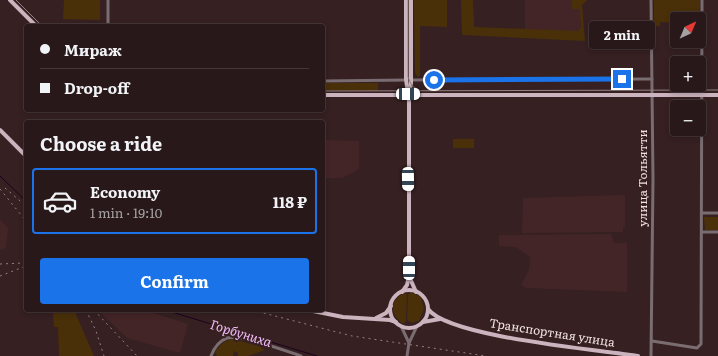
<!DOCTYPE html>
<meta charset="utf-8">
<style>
body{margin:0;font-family:Literata,serif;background:#302122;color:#f1f3f6;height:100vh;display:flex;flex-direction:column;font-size:15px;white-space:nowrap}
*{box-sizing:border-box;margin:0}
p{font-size:13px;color:#a5a0a2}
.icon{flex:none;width:22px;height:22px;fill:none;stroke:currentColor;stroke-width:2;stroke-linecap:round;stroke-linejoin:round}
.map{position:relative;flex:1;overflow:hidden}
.panel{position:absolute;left:24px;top:120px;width:301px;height:192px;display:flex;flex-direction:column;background:#281819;border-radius:4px;box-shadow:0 2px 6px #0003,0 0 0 1px #443738}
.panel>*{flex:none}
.banner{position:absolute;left:24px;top:24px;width:301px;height:88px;border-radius:4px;box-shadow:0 2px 6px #0003,0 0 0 1px #443738;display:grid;align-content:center;height:88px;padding:0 16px;background:#281819}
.needle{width:26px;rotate:44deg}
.buttons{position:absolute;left:670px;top:12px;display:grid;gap:8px}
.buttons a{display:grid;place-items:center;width:36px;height:36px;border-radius:4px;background:#281819;box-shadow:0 2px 6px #0003,0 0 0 1px #443738;font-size:20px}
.end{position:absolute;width:18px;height:18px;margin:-9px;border:5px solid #1a73e8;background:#fff;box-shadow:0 0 0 2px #fff}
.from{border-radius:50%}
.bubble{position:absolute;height:28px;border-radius:4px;background:#281819;box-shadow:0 2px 6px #0003,0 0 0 1px #443738;font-size:13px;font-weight:700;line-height:28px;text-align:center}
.car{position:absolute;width:12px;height:24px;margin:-12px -6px;border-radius:5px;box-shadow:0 0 3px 1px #0007;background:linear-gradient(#fff 24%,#345 0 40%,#fff 0 76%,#345 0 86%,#fff 0)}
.banner b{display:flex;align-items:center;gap:14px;height:38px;font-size:15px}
.banner b+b{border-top:1px solid #443738}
.banner i{width:10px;height:10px;background:#f1f3f6}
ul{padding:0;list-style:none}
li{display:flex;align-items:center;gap:12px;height:66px;margin:0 8px 6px;padding:0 8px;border:2px solid #443738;border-radius:4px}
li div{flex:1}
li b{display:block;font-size:15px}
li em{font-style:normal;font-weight:700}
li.active{border-color:#1a73e8}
li>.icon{width:36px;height:36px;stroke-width:1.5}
h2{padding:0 16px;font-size:18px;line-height:48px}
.button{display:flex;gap:8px;margin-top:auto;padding:8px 16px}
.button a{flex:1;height:46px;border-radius:4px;background:#1a73e8;color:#fff;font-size:16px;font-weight:700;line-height:46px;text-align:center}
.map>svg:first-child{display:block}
.built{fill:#432527}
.green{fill:#493009}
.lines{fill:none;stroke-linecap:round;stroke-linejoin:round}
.stream{stroke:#1c0220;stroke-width:1}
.minor{stroke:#796d72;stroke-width:3}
.major{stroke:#cbb4be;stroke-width:4}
.tram{stroke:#948181;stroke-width:1}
.rail{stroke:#948181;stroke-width:1;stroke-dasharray:2 4;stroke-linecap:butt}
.route{stroke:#1a73e8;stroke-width:5}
.labels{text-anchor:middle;stroke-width:4;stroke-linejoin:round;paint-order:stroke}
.street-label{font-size:12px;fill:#f0e0e0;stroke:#362021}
.water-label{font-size:13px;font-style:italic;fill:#f2bcfb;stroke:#362021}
</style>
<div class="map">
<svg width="718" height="356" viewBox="0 0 718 356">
<rect width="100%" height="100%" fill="#362021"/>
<g class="built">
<path d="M525,0h57v34l-57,-1z"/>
<path d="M128,119h54v3h-56z"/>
<path d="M323,140l36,1v27l-5,4 -12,6h-19z"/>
<path d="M625,195v32h-2v5l-101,1 1,-35z"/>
<path d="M0,219l8,9 -2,20 -6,2z"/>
<path d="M611,234l3,9h13v49l-100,-4 -6,-3 8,-15 1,-13 -14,-10 -17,-1v-11z"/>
<path d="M144,310l44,14 -8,29 -53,-15 -28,-27z"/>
</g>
<g class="green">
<path d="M64,0h36v20l-37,-1z"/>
<path d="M414,0h33v27l-27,-1v50l-2,1 -2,-2 -1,-4z"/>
<path d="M461,0h12l1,27 104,4 3,-4 -1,-18h-8v-9h15l-5,5 3,36 -123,-6z"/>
<path d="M654,0h46l-1,27v-8h-22v4l-17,-1v4h-4l-2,-3z"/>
<path d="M323,83h55v8l-55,-1z"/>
<rect x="453" y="139" width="21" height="9"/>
<path d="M704,217h14v13h-13z"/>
<path d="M411,292l10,5 3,12 -5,12 -7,2 -5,-3 1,-25z"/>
<path d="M405,293l2,2 -1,25 -2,4c-15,-8 -15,-25 1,-31z"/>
<path d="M55,310h19l20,46h-35l-1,-29h-4l-1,-12z"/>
<path d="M233,339l26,7 6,4 -17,6h-10v-3l-4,-2 -1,5h-16l-2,-4c5,-8 9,-11 18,-13z"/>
</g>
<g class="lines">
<g class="stream">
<path d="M0,176l26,25"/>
<path d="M165,310l152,46"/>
</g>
<g class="minor">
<path d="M108,0v26"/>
<path d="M411,80l241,-1"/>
<path d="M323,81l84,-1"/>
<path d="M702,213h16"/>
<path d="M702,232h16"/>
<path d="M401,326l8,17"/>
<path d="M652,341l45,7 4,-4 1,-344"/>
<path d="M211,356c3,-8 8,-15 16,-18 14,-4 59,13 74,18"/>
<path d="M407,356l2,-13 8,-17"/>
<path d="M651,356l2,-177 -2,-179"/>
</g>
<g class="major">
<path d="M10,0l26,26"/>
<path d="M409,94l2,-11v-83"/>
<path d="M323,95h395"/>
<path d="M0,130l26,26"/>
<path d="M409,276l7,16"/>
<circle cx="409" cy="309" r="19"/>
<path d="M402,292l5,-7 2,-9v-175l-3,-22v-79"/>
<path d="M428,309c20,28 171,41 210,47"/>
<path d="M308,310l35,7 47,3 6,2"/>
<path d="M376,318l10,-5 5,-7"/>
<path d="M423,322l17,-3"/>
</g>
<g class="tram">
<path d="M16,0l26,26"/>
<path d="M408,0v77l4,9 7,4"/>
<path d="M323,91l395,-1"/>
</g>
<g class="rail">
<path d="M5,188l21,18"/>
<path d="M0,189l26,32"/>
<path d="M0,264l24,-1"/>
<path d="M0,276l26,-10"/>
<path d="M86,310l10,21 8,25"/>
<path d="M94,310l43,46"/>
<path d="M252,310l100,26 134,20"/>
</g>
</g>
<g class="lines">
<path class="route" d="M434,80l188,-1"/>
</g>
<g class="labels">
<g class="street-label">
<text transform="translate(643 178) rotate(-90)" y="4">улица Тольятти</text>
<text transform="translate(552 333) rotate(9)" y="4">Транспортная улица</text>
</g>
<g class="water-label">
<text transform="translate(241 333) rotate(17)" y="5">Горбуниха</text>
</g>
</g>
</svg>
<div class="buttons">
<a><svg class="needle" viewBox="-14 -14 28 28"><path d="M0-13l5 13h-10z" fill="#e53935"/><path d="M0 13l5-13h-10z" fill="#a5a0a2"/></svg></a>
<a>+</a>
<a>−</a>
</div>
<i class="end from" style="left:434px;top:80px"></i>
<i class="end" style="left:622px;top:79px"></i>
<div class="bubble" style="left:589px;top:21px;width:66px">2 min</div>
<i class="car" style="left:408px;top:94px;rotate:90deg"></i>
<i class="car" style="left:408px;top:179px;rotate:179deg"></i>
<i class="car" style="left:409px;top:268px;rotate:0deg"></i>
<div class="banner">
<b><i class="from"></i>Мираж</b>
<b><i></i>Drop-off</b>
</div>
<section class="panel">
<h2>Choose a ride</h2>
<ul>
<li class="active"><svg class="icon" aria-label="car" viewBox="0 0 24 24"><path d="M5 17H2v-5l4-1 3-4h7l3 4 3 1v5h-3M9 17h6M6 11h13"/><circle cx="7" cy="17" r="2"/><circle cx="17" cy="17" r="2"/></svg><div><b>Economy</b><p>1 min · 19:10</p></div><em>118 ₽</em></li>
</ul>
<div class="button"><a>Confirm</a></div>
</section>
</div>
